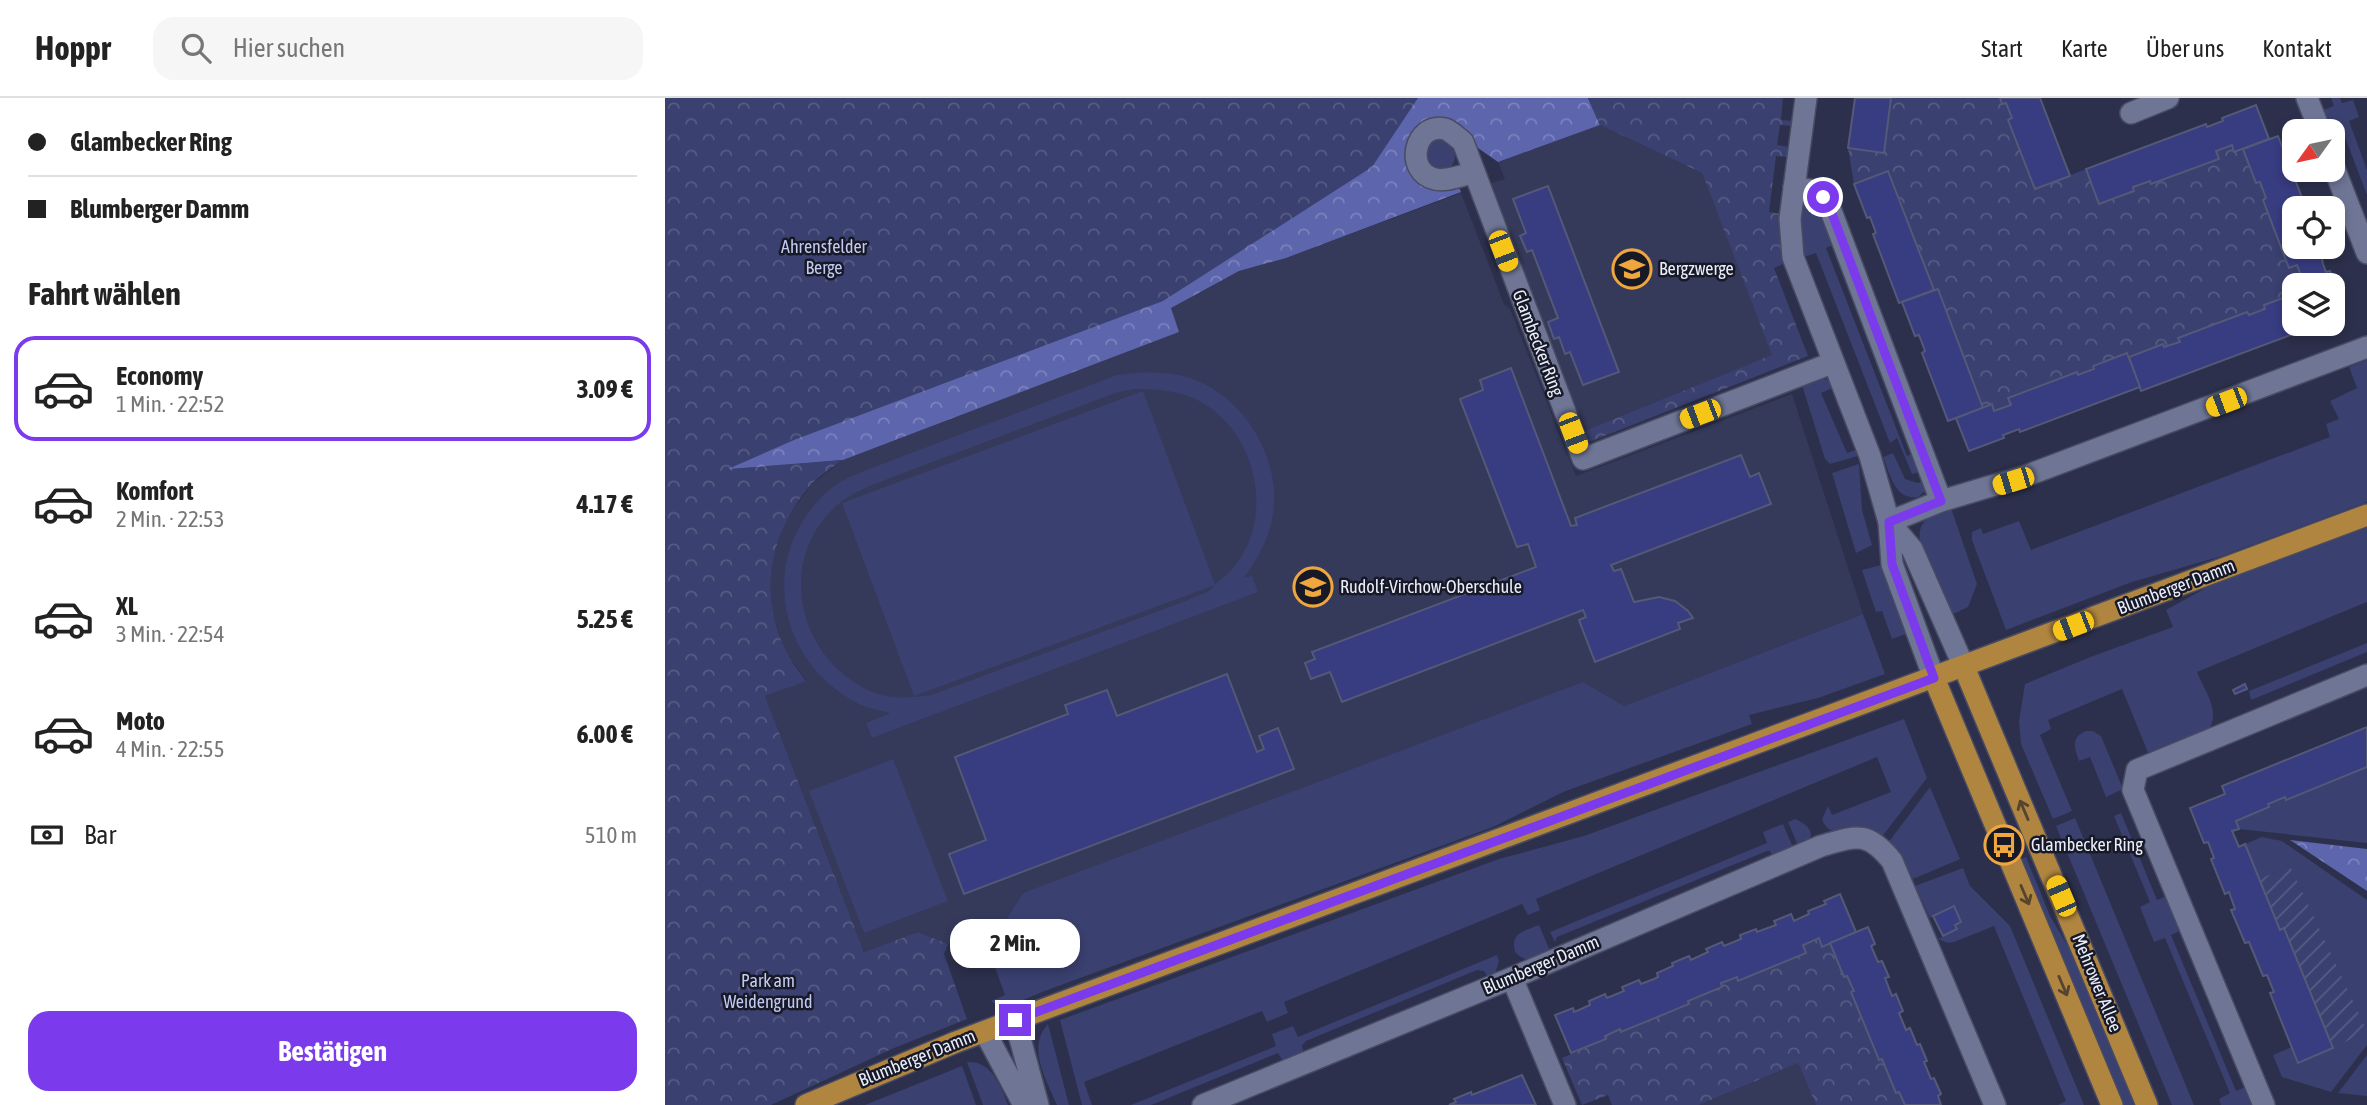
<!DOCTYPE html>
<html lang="de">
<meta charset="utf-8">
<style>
body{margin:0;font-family:"Asap Condensed",sans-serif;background:#f6f6f6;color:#222;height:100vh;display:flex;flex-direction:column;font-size:26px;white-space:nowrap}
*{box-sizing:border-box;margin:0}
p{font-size:23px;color:#767676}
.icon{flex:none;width:38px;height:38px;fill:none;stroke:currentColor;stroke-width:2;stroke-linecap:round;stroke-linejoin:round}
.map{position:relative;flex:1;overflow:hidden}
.side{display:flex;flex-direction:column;background:#fff;width:665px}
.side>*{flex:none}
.hud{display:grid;align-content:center;height:154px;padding:0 28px;background:#fff}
.needle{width:46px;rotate:237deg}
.tools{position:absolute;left:1617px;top:21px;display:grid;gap:14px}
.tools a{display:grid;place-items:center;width:63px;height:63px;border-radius:14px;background:#fff;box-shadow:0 4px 10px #0003;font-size:35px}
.end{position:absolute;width:32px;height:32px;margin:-16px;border:9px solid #7c3aed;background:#fff;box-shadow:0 0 0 4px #fff}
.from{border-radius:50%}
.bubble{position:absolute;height:49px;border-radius:21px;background:#fff;box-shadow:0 4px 10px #0003;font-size:23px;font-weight:700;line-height:49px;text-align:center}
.car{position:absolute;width:21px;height:42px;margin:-21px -10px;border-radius:9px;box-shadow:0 0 5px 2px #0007;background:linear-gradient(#f5c518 24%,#345 0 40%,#f5c518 0 76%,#345 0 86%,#f5c518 0)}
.hud b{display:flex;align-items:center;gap:24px;height:66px;font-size:26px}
.hud b+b{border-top:2px solid #e0e0e0}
.hud i{width:18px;height:18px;background:#222}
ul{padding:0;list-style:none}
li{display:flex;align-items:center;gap:21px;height:105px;margin:0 14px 10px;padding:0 14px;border:4px solid transparent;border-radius:21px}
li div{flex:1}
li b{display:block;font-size:26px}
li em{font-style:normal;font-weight:700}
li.active{border-color:#7c3aed}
li>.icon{width:63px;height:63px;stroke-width:1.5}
h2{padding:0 28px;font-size:32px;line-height:84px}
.pay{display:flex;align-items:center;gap:18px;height:77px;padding:0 28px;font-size:26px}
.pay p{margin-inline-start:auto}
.button{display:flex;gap:14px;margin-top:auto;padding:14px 28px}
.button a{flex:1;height:80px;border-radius:21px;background:#7c3aed;color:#fff;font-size:28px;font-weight:700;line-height:80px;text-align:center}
header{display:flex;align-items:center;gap:42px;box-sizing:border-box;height:98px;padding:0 35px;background:#fff;border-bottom:2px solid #e0e0e0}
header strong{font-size:33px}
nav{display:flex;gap:38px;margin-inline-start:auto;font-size:24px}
.search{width:490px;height:63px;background:#f6f6f6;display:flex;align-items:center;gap:18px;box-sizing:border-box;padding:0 24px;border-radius:21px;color:#767676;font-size:26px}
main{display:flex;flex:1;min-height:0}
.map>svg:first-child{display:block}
.built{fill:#35395a}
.grass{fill:#3a406f;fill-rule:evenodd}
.forest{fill:url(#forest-crowns)}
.park{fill:url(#park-crowns)}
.garden{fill:url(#garden-furrows)}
.building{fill:#383c81;stroke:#545977;stroke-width:2}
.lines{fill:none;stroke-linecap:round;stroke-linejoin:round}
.minor-casing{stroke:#484b62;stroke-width:24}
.major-casing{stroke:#484b62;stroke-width:24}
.minor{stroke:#6f7595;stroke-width:21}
.major{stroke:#b0853f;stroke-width:21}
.oneway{stroke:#544430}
.route{stroke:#7c3aed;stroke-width:9}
.labels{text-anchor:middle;stroke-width:5;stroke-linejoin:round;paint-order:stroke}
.park-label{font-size:18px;fill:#c2caf2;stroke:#171926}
.poi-label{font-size:18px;fill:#eaedfc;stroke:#171926;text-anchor:start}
.street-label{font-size:18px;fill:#eaedfc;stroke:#171926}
</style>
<header>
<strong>Hoppr</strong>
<div class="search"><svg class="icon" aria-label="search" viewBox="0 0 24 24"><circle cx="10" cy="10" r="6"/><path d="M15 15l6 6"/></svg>Hier suchen</div>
<nav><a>Start</a><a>Karte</a><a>Über uns</a><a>Kontakt</a></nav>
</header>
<main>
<section class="side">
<div class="hud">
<b><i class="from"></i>Glambecker Ring</b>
<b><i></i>Blumberger Damm</b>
</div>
<h2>Fahrt wählen</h2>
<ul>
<li class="active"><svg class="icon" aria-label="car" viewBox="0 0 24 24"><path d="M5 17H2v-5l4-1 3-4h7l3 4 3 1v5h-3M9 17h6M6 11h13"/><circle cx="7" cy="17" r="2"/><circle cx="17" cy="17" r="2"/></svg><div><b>Economy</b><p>1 Min. · 22:52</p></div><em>3.09 €</em></li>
<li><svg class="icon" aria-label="car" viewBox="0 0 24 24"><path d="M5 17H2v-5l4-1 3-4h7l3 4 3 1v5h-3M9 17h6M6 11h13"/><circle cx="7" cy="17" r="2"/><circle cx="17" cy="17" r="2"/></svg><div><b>Komfort</b><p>2 Min. · 22:53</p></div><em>4.17 €</em></li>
<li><svg class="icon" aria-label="car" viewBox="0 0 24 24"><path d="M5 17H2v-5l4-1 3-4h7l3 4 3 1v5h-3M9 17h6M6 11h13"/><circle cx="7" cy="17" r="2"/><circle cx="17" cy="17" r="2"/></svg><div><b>XL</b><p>3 Min. · 22:54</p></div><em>5.25 €</em></li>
<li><svg class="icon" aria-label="car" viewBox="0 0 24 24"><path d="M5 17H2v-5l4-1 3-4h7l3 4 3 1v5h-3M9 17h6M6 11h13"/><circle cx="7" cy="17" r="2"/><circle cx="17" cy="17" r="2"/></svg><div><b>Moto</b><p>4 Min. · 22:55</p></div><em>6.00 €</em></li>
</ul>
<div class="pay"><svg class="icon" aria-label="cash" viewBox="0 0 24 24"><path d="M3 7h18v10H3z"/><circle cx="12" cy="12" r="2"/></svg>Bar<p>510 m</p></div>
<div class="button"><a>Bestätigen</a></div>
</section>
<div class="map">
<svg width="1702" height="1007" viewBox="0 0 1702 1007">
<defs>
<pattern id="forest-crowns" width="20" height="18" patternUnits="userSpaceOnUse" patternTransform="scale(1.75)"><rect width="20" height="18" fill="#5d65ad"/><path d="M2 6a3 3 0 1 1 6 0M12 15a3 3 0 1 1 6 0" fill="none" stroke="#7c83bd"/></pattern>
<pattern id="park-crowns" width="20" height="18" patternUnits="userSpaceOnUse" patternTransform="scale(1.75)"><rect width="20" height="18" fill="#3a406f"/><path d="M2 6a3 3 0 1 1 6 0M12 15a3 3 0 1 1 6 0" fill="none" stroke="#575c84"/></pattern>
<pattern id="garden-furrows" width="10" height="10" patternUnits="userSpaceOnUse" patternTransform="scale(1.75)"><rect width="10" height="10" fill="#3a406f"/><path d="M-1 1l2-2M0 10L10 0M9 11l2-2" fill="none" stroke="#575c84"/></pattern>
</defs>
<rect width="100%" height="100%" fill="#2c304c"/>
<g class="built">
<path d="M935,27l102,48 71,182 -189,76 -93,-248 14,-4 -7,-17z"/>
<path d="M796,95l43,111 6,5 66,167 216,-82 71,220 -239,92 -601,187 -20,31 -55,20 -30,-12 -54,20 -99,-256 41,-16 -21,-29 -14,-43v-45l13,-41 27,-37 32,-25 336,-128 -9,-24 69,-37 47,-13z"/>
<path d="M1133,965l18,42h-117z"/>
</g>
<g class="grass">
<path d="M1666,0h9l2,5 11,-3 6,17 -10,4 18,49v25l-27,-71 -12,4 -7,-17 13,-5z"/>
<path d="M776,39c13,9 20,20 7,33h-20l-6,-25z"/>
<path d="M1149,100l21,46 -9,4 81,208 10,-4 5,19 -10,3 -15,-36 -7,5 -74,-190 -12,4c-3,-19 -9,-41 3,-58z"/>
<path d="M1702,262v142l-145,54 -90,26 -126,48 -34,-90v-8l9,-4 2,6 36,-13 12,29 299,-113 -4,-13 13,-5 -9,-18 27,-13 -8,-21z"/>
<path d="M481,274c11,1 22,1 33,3 60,13 103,79 94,139 -3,24 -16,45 -29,64l8,-2 6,16 -386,146 -6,-15 24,-10c-10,-3 -22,-4 -31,-9 -84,-42 -102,-151 -30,-214 9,-8 21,-13 32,-18l256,-97zM471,291c22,0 47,2 67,14 62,37 75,138 12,181l-72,-193 -301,112 72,193 301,-111 -6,6 -26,11 -252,93c-18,2 -36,5 -53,-1 -77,-28 -105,-129 -43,-187 11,-10 24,-16 37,-22l246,-93z"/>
<path d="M1153,280l11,2 4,8 -12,5 26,60 11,-4v7l-28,8 -5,-5 -23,-74z"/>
<path d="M1228,355l12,26 13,4 7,-3v11l-7,6c-23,4 -28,-23 -35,-40z"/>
<path d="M1194,366l3,46 10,35 -16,8 -24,-80z"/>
<path d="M1286,410l26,76 -9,23 -17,8c-7,-15 -14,-30 -20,-45 -15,-33 -21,-50 20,-62z"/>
<path d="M1702,427v77l-170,70c7,18 25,40 11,58l-59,25 -27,-66 -74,31 3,9 -11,6 32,76 -19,8 -32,-75 -2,-23 6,-37 68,-28 80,-29 -7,-17 49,-27z"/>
<path d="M1216,467l28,68 -17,6 -10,-28 -6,1 -14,-42z"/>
<path d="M1198,516l22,60 -67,24 -69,17 3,9 -189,68 -70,35 -451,165 -40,17 -11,-8 14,-6 -23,-63 21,-8 20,-31 560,-211 41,24z"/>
<path d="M1702,545v9l-116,48 -2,-9z"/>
<path d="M1239,621l23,59 -46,60c-18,-2 -53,2 -59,-19l6,-13 4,9 59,-23 -14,-35 -341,142 4,11 -12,5 -6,-11 -238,98 4,11 -21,9 -5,-11 -178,71 8,23h-10l-22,-85 439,-161 85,-23z"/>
<path d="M1421,633h7l8,5 22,53 -17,8 -16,-40 -11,4c-5,-13 -8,-24 7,-30z"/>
<path d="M228,661l55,142 -84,32 -55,-142z"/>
<path d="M1702,669v76l-128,-14 -3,-8 33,-14 -1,-3 17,-7 1,3z"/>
<path d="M1265,689l30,72 -47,20 -12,-24 -13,-12z"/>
<path d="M1456,715l36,87 10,-4 15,34 -11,5 65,156 10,-4 8,18h-33l-2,-6 11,-6 -65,-155 -11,4 -14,-35 10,-5 -36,-86z"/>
<path d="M1410,720l119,287h-22l-116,-279z"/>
<path d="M1130,721c19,8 21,19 5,31l-12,-28z"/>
<path d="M1118,726l12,28 -20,9 -5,-10h-3l-205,84 -5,2 -2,5 -5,-10 217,-89 -4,-11z"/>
<path d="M1597,739l20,4 85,59v145l-36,47 -49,-15 -9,-22 19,-8 7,15 34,-14 -43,-181 -31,12 -14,-35z"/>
<path d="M1361,759l24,59 26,44 62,145h-18l-100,-245z"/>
<path d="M1298,770l7,18 40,40 74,179h-26l8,-4 -72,-175 -40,16 -6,1 -10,-4 18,-9 -1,-5 6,-3 -8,-16 -23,12 -15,-32z"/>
<path d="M874,827l12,28c-14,5 -24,12 -36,-1 -5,-19 9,-21 24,-27z"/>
<path d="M832,857l2,6 -5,16 -5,2 -5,-8 -7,-1 -171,71 -4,4 2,10 -20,8 -6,-10 -127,52h-20l145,-59 -4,-12 21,-8 5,11z"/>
<path d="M383,926l21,81h-12c-10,-24 -31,-58 -9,-81z"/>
<path d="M1702,957v41l-29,-3z"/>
<path d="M302,964c24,-2 34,24 41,43h-25z"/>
<path d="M297,968l14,39h-111z"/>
</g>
<g class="forest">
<path d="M0,0h923l12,27 -102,37 -20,-14h-8l-4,-11 -56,1c-8,16 -4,28 7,40l41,7 3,7 -175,66 -47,13 -68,37 8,24 -336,128 -178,16z"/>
<path d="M1625,742l77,9v42z"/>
</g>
<g class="park">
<path d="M0,0h753l-46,69 -209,134 -369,139 -66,29 115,-9c-11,8 -25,16 -34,27 -40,48 -50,105 -24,162 5,11 14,22 21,32l-41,15 99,256 54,-20 30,12 -4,10 23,65 -73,29 -123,57h-106z"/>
<path d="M923,0h195l-2,22 12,1 -1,5 -12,-1 -3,20 13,2 -1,10 -13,-1 -7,56 13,2 3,49 -11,5 34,88 -219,86 -5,-11 188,-76 -70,-182 -102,-48z"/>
<path d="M1226,0h109l2,5h4l29,86 51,-20 48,22 -1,-4 17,-6 1,3 67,-25 -2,-8 16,-6 2,7 9,-3 13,34 4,-1 6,16 -3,2 26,68 8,-3 6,16 -9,4v9l-30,11 1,4 -16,6 -2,-3 -68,26 1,4 -16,5 -2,-3 -33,13 -3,-4 -33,13 1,3 -16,6 -2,-3 -67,26 2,7 -16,6 -3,-7 -9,4 -45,-119 -4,1 -45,-119 -35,13 -6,-36 36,4z"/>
<path d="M1154,840l3,8 8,-3 24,48 -3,2 27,67 4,-1 14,34 3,-1 6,13h-89l-18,-42 -99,42h-87l-4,-10 -26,10 -20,-47 44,-19 -1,-3 15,-7 2,3 67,-27 -1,-4 34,-14 -1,-4 16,-6 1,3 68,-27 -3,-8z"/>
</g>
<path class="garden" d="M1625,768l77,165 -34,17 -49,-119 -4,1 -21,-51z"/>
<g class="building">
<path d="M1190,0h36l-7,55 -36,-5z"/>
<path d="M1335,0h40l30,78 -35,13 -27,-69 4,-2 -6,-15 -4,1z"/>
<path d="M1591,7l13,34 -35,13 -2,-7 -16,6 3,8 -68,25 -1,-3 -17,6 1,4 -35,13 -13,-35 120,-45 1,3 16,-6 -1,-3z"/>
<path d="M1613,38l28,72h-12v39h26l3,17 3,8 4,-1 13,35 -10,4v-25h-37l7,-4 -6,-16 -8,3 -26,-68 3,-2 -6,-16 -4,1 -13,-34z"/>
<path d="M1223,73l46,119 -35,13 -26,-69 3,-1 -6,-16 -3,1 -13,-34z"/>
<path d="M883,88l71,186 -36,13 -13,-33 -5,2 -6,-17 -5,2 -6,-17 10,-4 -26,-68 -5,2 -7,-16 6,-3 -13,-34z"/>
<path d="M1273,191l45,119 -35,13 -26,-68 3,-2 -6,-16 -4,1 -13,-34z"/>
<path d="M1629,196v30h17l1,3 -171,64 -12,-34 34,-13 1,3 16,-5 -2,-4 69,-26 2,3 16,-6 -1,-4z"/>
<path d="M1462,255l13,34 -120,45 -1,-3 -16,6 1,3 -35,13 -13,-33 36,-14 2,7 17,-6 -3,-7 69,-26 1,3 16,-6 -1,-3z"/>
<path d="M846,270l60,158 6,-1 -2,-7 166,-63 9,22 9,-4 12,31 -160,61 3,6 7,-2 13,33 25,-5 16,4 13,10 5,7 -15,5 2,6 -85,33 -16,-42 7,-3 -3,-7 -241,92 -12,-30 -19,7 -6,-16 10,-4 -3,-7 224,-85 -8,-23 -11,3 -57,-148 23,-9 -3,-10z"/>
<path d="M562,576l30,78 7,-3 -5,-13 19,-8 16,41 -330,125 -15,-40 37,-14 -31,-83 113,-43 -3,-9 42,-15 10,26z"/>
<path d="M1580,586l2,5 -12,5 -2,-4z"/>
<path d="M1702,629v40l-81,33 -1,-3 -17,7 1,3 -33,14 3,8 -7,2 7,16 6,-3 35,86 4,-2 49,120 -35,15 -28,-70 4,-1 -7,-17 -4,1 -14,-34 -4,1 -14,-33 4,-1 -6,-17 -4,2 -14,-35 3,-1 -6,-16 -4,1 -14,-35 35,-14 -3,-8z"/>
<path d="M1175,796l16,38 -34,15 -3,-9 -16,7 3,8 -68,28 -1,-4 -16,6 1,4 -34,14 1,3 -68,28 -1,-3 -15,7 1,3 -35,14 -16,-38 18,-7 1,4 5,-2 11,-5 -1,-4 16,-7 2,4 17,-7 -2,-4 17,-7 2,4 13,-5 4,-2 -1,-4 16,-7 -1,-3 17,-7 2,4 17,-8 -2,-3 16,-7 2,4 17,-7 -1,-4 16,-6 1,3 19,-7 -2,-4 17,-7 3,7 15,-7 -1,-3 18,-7 -2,-3z"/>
<path d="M1289,808l7,16 -6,3 2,4 -14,7 -10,-20z"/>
<path d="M1203,829l7,17 -4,2 7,16 4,-1 7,16 -4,1 7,18 4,-2 7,17 -4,2 7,17 4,-2 7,17 3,-1 7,17 -3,1 7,17 3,-1 7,16 -3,2 3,9h-36l-6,-13 -3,1 -14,-34 -3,1 -28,-68 3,-1 -7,-15 -3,1 -14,-34z"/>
<path d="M857,977l14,30h-87l7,-3 -2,-3 17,-7 1,3z"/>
</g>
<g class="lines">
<g class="minor-casing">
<g id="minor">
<path d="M1141,0l-16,121 3,38 77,199 19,66 3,42 42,114"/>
<path d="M1642,0l13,33"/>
<path d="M1466,15l37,-15"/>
<path d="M1668,67l34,88"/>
<path d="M808,75c-11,2 -27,9 -38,6 -31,-7 -21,-57 10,-50 6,2 13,9 18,13l120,317 249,-96"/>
<path d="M1129,89l21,4 13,12 113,298"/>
<path d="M1224,424l52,-21 87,-26 339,-128"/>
<path d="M1224,424l23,27 52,118"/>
<path d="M847,880l53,127"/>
<path d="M350,922l23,85"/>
<path d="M320,934l39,73"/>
<path d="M538,1007l309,-127 309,-132c35,-10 46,-16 71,15l103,244"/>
<path d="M1599,1007l-131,-315 4,-20 230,-95"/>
</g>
</g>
<g class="major-casing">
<g id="major">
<path d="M1299,569l183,438"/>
<path d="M1269,580l178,427"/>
<path d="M141,1007l150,-63 1411,-527"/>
</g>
</g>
<use href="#minor" class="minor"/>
<use href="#major" class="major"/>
</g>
<defs><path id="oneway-shaft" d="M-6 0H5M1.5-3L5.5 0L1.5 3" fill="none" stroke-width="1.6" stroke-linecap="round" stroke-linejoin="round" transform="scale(1.75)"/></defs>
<g class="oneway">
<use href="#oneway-shaft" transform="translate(1359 712) rotate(-113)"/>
<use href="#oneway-shaft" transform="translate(1360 797) rotate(67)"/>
<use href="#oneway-shaft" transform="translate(1398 888) rotate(67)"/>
</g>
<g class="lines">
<path class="route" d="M350,922l919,-342 -42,-114 -3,-42 52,-21 -113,-298 -5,-6"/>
</g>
<defs>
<g id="school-ring" transform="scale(2.0125)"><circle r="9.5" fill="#171926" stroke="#f0a63e" stroke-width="1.5"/><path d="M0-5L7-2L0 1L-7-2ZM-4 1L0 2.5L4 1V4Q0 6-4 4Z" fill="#f0a63e"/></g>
<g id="bus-ring" transform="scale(2.0125)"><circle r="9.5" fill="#171926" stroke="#f0a63e" stroke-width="1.5"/><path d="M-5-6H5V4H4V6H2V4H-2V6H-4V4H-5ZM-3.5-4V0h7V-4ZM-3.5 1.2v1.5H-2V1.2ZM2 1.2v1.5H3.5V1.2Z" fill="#f0a63e"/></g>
</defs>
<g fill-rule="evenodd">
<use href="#school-ring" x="967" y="171"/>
<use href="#school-ring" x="648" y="489"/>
<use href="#bus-ring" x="1339" y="747"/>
</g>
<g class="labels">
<g class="park-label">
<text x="159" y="155">Ahrensfelder<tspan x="159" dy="21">Berge</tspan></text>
<text x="103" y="889">Park am<tspan x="103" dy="21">Weidengrund</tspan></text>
</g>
<g class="poi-label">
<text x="994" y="177">Bergzwerge</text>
<text x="675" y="495">Rudolf-Virchow-Oberschule</text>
<text x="1366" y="753">Glambecker Ring</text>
</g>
<g class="street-label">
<text transform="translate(873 245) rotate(69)" y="6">Glambecker Ring</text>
<text transform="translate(1511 489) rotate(-21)" y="6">Blumberger Damm</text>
<text transform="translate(876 867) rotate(-23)" y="6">Blumberger Damm</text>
<text transform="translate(1432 885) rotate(68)" y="6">Mehrower Allee</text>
<text transform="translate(252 960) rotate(-22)" y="6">Blumberger Damm</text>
</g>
</g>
</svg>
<div class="tools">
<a><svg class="needle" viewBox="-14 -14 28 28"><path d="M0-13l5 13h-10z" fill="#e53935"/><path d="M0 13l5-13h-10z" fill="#767676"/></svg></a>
<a><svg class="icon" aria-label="locate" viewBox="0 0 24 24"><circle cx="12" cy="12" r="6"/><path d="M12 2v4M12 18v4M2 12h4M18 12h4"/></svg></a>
<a><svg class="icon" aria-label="layers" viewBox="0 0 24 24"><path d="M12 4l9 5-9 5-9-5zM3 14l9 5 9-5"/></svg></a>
</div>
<i class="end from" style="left:1158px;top:99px"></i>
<i class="end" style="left:350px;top:922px"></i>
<div class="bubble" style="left:285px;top:821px;width:130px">2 Min.</div>
<i class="car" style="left:838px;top:153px;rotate:159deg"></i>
<i class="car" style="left:1561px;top:304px;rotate:249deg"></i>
<i class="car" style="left:1035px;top:316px;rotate:249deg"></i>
<i class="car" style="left:908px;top:335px;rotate:159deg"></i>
<i class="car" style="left:1348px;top:383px;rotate:253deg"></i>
<i class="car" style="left:1408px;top:528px;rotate:249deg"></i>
<i class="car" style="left:1396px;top:798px;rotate:337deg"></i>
</div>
</main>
